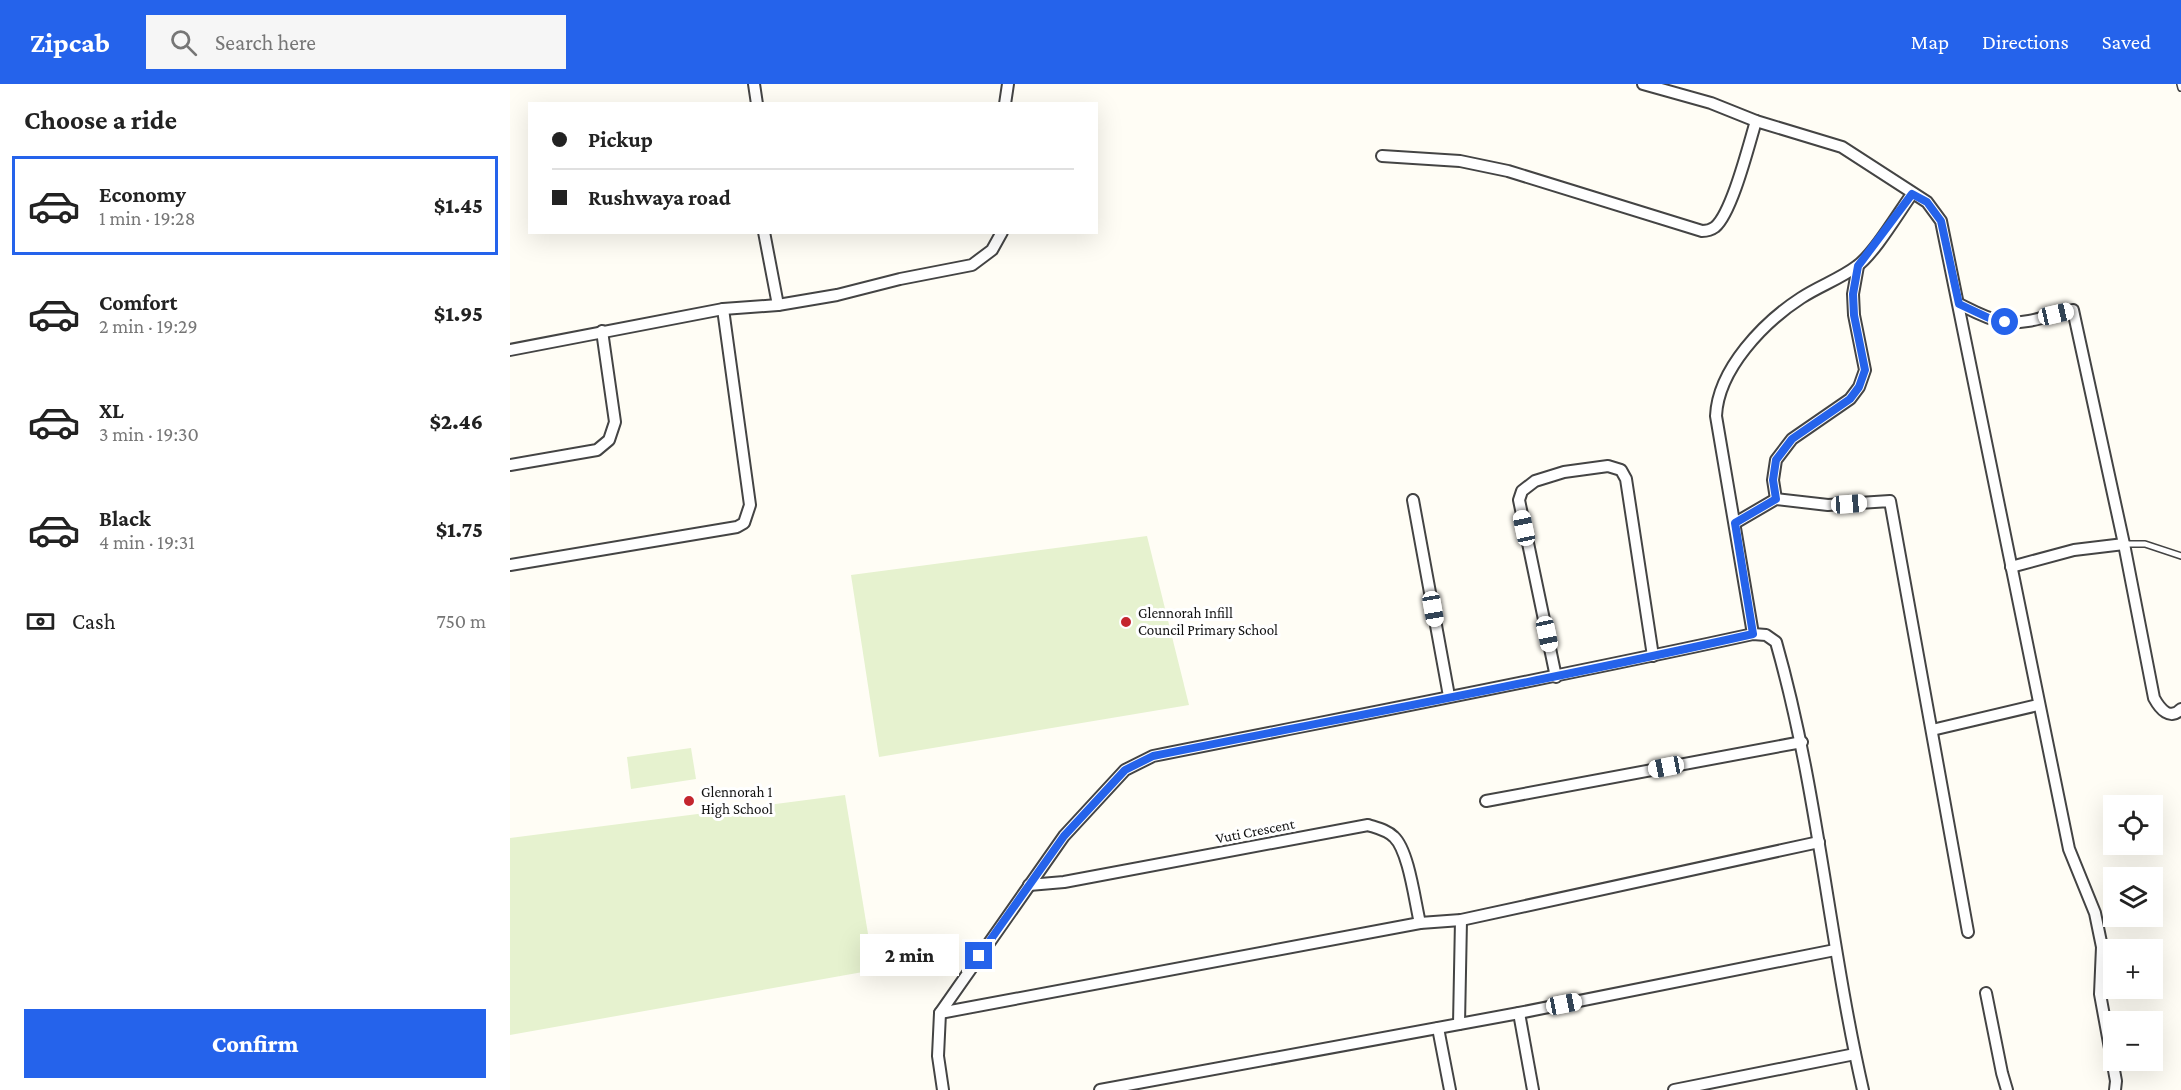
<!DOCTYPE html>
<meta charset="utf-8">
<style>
body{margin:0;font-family:"Crimson Pro",serif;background:#f6f6f6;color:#222;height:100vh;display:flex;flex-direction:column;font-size:22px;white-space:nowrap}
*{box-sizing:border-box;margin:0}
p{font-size:20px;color:#767676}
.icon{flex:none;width:33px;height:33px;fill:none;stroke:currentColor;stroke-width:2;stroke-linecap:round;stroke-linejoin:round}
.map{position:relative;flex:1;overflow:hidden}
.panel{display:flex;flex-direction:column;background:#fff;width:510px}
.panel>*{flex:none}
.banner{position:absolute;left:18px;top:18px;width:570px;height:132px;border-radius:0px;box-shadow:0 6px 24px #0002;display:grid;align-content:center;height:132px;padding:0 24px;background:#fff}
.buttons{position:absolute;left:1593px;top:711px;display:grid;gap:12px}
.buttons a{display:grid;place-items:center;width:60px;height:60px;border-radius:0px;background:#fff;box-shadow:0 6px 24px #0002;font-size:30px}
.end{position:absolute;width:27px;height:27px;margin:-14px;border:8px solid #2563eb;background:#fff;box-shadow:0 0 0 3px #fff}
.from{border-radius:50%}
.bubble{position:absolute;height:42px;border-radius:0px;background:#fff;box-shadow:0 6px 24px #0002;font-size:20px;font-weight:800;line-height:42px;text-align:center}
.car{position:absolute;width:18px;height:36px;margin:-18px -9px;border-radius:8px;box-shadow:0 0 4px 2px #0007;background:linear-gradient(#fff 24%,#345 0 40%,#fff 0 76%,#345 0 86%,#fff 0)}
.banner b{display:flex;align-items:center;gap:21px;height:57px;font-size:22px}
.banner b+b{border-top:2px solid #e0e0e0}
.banner i{width:15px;height:15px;background:#222}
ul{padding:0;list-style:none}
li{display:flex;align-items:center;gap:18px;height:99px;margin:0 12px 9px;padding:0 12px;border:3px solid transparent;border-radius:0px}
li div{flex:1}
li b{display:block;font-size:22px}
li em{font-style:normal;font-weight:800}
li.on{border-color:#2563eb}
li>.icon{width:54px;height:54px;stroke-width:1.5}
h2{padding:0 24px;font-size:27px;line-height:72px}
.pay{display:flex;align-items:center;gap:15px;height:66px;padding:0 24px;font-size:22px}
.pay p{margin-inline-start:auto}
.action{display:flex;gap:12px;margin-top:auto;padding:12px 24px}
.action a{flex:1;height:69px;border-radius:0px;background:#2563eb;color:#fff;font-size:24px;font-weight:800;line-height:69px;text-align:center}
header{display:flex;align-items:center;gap:36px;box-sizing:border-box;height:84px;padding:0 30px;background:#2563eb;color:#fff}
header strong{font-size:28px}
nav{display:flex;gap:33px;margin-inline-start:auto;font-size:21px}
.search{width:420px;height:54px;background:#f6f6f6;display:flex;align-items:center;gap:15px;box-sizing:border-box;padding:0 21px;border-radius:0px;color:#767676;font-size:22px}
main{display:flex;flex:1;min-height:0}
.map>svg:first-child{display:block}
.pitch{fill:#e6f2cf}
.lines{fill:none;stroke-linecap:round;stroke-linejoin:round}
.lane-casing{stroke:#444;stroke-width:8}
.street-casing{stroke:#444;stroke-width:14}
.lane{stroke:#fff;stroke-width:5}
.street{stroke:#fff;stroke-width:10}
.route{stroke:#2563eb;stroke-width:8}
.poi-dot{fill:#c4262e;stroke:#fff;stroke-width:2}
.labels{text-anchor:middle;stroke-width:6;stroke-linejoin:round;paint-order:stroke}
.poi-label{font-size:15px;fill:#111;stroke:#fff;text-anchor:start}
.street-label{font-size:15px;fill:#111;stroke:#fff}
</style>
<header>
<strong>Zipcab</strong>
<div class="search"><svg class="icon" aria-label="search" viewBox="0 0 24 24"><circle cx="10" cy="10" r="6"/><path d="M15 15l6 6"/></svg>Search here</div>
<nav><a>Map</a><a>Directions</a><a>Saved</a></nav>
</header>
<main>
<section class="panel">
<h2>Choose a ride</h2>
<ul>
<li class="on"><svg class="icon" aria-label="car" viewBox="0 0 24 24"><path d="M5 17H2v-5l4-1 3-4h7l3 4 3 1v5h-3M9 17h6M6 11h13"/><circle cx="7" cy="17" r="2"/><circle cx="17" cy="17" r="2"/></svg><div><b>Economy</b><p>1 min · 19:28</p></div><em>$1.45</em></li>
<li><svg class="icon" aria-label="car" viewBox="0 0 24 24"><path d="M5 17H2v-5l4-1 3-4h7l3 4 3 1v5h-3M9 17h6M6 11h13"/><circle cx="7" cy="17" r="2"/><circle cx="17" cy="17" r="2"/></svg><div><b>Comfort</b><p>2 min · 19:29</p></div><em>$1.95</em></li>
<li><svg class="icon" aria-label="car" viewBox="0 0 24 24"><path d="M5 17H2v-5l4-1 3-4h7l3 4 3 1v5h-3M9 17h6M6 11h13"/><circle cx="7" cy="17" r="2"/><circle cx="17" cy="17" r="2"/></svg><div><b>XL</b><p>3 min · 19:30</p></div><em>$2.46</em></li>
<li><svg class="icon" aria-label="car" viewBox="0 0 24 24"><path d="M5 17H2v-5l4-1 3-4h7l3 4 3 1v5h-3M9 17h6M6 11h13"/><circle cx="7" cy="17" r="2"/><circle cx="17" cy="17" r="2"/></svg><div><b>Black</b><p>4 min · 19:31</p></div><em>$1.75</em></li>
</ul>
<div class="pay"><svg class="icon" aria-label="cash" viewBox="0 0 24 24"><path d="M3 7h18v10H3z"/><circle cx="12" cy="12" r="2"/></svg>Cash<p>750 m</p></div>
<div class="action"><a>Confirm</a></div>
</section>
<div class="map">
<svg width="1671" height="1006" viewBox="0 0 1671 1006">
<rect width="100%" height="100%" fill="#fffdf5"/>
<g class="pitch">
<path d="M637,452l42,169 -310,52 -28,-182z"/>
<path d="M181,664l5,31 -65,10 -4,-32z"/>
<path d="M335,711l29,175 -364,65v-197z"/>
</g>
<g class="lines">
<g class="lane-casing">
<g id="lane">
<path d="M1670,0l1,4"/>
<path d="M1615,460h20l36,12"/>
</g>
</g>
<g class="street-casing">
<g id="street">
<path d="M244,0l3,20"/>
<path d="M1133,0l68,19 45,18 86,26 85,55 14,19 128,628 26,64 7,34 -2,47 16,87 -1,9"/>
<path d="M495,20l3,-20"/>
<path d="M872,72l78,5 48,10 194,60c5,0 9,-1 13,-4 17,-14 34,-83 41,-106"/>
<path d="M254,148l14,73"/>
<path d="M1449,220c14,7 28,15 44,18 22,3 48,-7 70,-12l51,234 30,154c6,11 16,23 27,11"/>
<path d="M0,266l213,-41 55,-4 59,-10 63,-16 72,-14 20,-15 10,-18"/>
<path d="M0,381l87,-15 12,-10 6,-18 -13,-91"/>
<path d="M1266,415l-3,-19 3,-20 16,-21 58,-40 9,-12 6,-17 -11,-55 -1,-21 5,-28"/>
<path d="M903,416l36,196"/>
<path d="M1225,439l41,-24 52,6 62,-4 78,431"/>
<path d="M0,481l227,-38 7,-4 6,-18 -27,-196"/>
<path d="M1501,483l63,-17 50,-6"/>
<path d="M1243,550l-37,-218c2,-47 48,-94 85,-118 18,-12 39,-19 56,-32 17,-12 42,-54 55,-72"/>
<path d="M1046,593l-37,-177 3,-9 13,-10 29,-9 44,-6 13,4 5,9 27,177"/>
<path d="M1422,646l106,-25"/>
<path d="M976,717l316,-59"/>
<path d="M519,801l35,-3 304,-57c9,3 19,5 26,12 15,14 21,66 26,86"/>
<path d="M1476,909l16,80 5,17"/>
<path d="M430,929l480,-90 41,-3 358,-78"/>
<path d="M1009,929l14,77"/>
<path d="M949,940l2,-104"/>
<path d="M928,944l12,62"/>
<path d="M433,1006l-5,-34 2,-43 124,-177 61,-66 28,-14c200,-40 400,-78 600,-122l13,1 10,7c42,147 53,300 87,448"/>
<path d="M590,1006l419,-77 316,-63"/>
<path d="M1164,1006l181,-36"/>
</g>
</g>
<use href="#lane" class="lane"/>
<use href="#street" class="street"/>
</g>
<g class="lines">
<path class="route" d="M469,872l85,-120 61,-66 28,-14c200,-40 401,-77 600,-122l-18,-111 41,-24 -3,-19 3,-20 16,-21 58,-40 9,-12 6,-17 -11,-55 -1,-21 5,-28 54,-72 15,8 14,19 18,83 32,15 14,3"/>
</g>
<g class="poi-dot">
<circle cx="616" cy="538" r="6"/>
<circle cx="179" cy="717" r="6"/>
</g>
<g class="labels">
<g class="poi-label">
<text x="628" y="534">Glennorah Infill<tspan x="628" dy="17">Council Primary School</tspan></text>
<text x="191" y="713">Glennorah 1<tspan x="191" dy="17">High School</tspan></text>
</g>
<g class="street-label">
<text transform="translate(745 747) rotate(-11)" y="5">Vuti Crescent</text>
</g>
</g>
</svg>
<div class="buttons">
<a><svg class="icon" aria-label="locate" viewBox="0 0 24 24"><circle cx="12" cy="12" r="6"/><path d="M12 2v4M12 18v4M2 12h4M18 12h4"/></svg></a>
<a><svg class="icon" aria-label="layers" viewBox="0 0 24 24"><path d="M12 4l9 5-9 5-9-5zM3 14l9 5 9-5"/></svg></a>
<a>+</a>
<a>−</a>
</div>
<i class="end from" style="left:1495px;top:238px"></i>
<i class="end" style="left:469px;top:872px"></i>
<div class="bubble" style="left:350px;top:850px;width:99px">2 min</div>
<i class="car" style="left:1546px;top:230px;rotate:77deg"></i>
<i class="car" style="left:1339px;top:420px;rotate:86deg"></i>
<i class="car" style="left:1014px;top:444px;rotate:348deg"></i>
<i class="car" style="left:923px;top:525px;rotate:170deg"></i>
<i class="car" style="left:1037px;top:550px;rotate:168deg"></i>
<i class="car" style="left:1156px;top:683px;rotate:259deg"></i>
<i class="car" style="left:1054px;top:920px;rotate:79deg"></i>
<div class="banner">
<b><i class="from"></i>Pickup</b>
<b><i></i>Rushwaya road</b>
</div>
</div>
</main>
